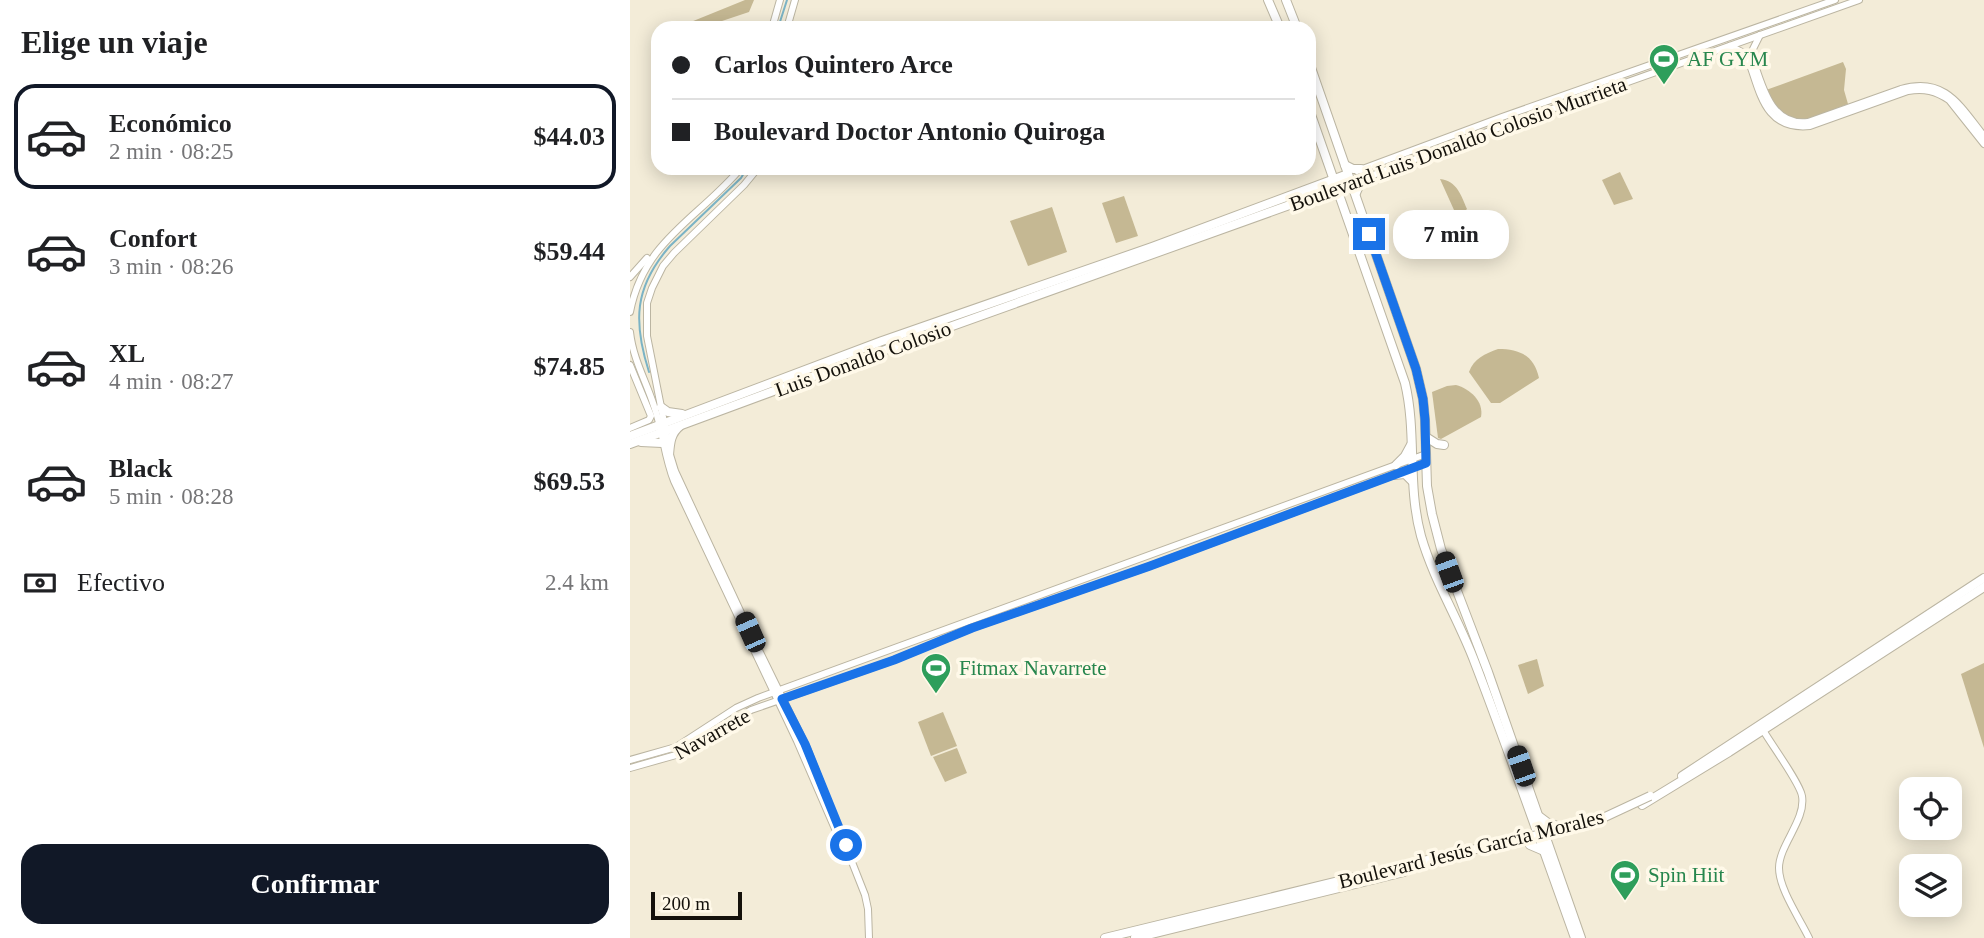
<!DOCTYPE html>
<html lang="es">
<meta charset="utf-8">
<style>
body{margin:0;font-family:"Times New Roman",serif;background:#f6f6f6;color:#202124;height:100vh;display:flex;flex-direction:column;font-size:26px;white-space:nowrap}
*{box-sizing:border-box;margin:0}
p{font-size:23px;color:#757577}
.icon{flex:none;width:38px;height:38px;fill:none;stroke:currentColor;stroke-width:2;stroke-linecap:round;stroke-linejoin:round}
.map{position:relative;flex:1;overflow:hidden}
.side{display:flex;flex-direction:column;background:#fff;width:630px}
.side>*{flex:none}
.hud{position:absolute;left:21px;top:21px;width:665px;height:154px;border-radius:21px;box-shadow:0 4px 18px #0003;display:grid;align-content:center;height:154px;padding:0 21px;background:#fff}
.tools{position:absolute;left:1269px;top:777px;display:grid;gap:14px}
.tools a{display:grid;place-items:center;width:63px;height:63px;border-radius:14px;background:#fff;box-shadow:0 4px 18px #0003;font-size:35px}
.scale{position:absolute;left:21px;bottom:18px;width:91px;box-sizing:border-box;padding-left:7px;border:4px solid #14110b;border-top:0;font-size:19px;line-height:24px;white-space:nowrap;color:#14110b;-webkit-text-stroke:5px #fff9e9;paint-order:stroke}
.end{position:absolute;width:32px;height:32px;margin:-16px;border:9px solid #1a73e8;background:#fff;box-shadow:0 0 0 4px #fff}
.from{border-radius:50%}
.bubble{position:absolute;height:49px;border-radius:21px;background:#fff;box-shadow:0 4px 18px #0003;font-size:23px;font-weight:800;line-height:49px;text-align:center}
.car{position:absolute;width:21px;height:42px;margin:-21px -10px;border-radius:9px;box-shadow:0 0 5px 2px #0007;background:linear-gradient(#222 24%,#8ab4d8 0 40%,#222 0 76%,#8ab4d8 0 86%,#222 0)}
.hud b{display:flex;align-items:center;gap:24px;height:66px;font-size:26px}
.hud b+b{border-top:2px solid #e0e0e0}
.hud i{width:18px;height:18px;background:#202124}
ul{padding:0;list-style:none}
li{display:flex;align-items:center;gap:21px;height:105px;margin:0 14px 10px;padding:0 7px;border:4px solid transparent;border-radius:21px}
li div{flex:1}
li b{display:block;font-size:26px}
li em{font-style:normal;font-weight:800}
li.selected{border-color:#111827}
li>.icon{width:63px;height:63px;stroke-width:1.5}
h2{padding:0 21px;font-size:32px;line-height:84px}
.pay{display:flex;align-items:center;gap:18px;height:77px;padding:0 21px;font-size:26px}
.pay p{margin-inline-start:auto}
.cta{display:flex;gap:14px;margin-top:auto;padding:14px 21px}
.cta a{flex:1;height:80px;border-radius:21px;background:#111827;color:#fff;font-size:28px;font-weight:800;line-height:80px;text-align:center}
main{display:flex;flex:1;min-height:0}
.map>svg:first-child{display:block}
.green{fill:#c5b893}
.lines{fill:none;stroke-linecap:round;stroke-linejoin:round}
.stream{stroke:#7bb3c5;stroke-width:2}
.secondary-casing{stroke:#bbb5a2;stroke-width:8}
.primary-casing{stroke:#bbb5a2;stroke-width:10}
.secondary{stroke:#fff;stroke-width:6}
.primary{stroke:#fff;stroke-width:8}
.primary-bridge-casing{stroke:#bbb5a2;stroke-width:10;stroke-linecap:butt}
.primary-bridge{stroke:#fff;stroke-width:8}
.route{stroke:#1a73e8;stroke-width:9}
.labels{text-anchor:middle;stroke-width:7;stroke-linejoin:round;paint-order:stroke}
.leisure-label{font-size:21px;fill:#27864d;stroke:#fff9e9;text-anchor:start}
.street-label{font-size:21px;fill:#14110b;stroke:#fff9e9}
</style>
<main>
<section class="side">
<h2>Elige un viaje</h2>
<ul>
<li class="selected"><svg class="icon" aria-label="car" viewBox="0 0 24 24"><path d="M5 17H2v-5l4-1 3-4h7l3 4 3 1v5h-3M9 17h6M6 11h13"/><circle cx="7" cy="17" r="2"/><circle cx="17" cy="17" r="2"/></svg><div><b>Económico</b><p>2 min · 08:25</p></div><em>$44.03</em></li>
<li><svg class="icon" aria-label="car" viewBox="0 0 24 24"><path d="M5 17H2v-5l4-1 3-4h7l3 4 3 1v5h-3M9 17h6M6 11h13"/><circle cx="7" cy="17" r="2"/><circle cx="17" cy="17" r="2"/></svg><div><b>Confort</b><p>3 min · 08:26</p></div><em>$59.44</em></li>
<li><svg class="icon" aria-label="car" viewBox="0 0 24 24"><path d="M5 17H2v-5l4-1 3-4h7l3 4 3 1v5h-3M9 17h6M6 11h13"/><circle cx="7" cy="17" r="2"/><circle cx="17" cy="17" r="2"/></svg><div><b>XL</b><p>4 min · 08:27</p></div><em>$74.85</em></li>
<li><svg class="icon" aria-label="car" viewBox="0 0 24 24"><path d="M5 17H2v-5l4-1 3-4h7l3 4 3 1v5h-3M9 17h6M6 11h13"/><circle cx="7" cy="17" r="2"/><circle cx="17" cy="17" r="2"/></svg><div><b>Black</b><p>5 min · 08:28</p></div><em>$69.53</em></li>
</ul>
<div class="pay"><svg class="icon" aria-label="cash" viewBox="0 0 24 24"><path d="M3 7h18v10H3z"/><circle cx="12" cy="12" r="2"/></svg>Efectivo<p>2.4 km</p></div>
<div class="cta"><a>Confirmar</a></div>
</section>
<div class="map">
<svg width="1354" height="938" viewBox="0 0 1354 938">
<rect width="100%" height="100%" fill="#f3ecd8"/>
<g class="green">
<path d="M115,0h9l-5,12 -36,12 -1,-2 -21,6h-15z"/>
<path d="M1213,62l3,7 -2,21 4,14c-18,6 -50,26 -67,10 -6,-6 -11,-17 -15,-24z"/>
<path d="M990,172l13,27 -19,6 -12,-25z"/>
<path d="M810,179c17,2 21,16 27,30l-2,2 6,20 1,9 -4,1z"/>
<path d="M494,196l14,40 -22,7 -14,-40z"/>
<path d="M422,207l15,45 -39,14 -18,-45z"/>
<path d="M868,349c21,0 36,6 41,29l-39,25h-9l-22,-31c5,-14 16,-18 29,-23z"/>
<path d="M826,385c14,4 28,16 25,32l-40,22 -3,-1 -6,-46 15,-6z"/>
<path d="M907,659l7,27 -16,8 -10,-29z"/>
<path d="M1354,663v85l-23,-74z"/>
<path d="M313,712l14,34 -26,10 -13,-34z"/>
<path d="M327,748l10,25 -22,9 -12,-25z"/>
</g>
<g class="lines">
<g class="stream">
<path d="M148,28l9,-28"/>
<path d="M19,372c-16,-50 -15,-85 21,-126l71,-68 6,-10"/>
</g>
<g class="secondary-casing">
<g id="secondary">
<path d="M142,28l8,-28"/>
<path d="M157,28l8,-28"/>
<path d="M1130,35l-9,18c10,28 18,74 57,69l93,-33c44,-13 59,17 83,47"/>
<path d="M1100,46l16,8c14,34 16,77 64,72l98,-35c16,-3 28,0 41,9l35,44"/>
<path d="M128,168l-14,17 -70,68 -11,13 -11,22 -5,15v33l17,86 4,26 7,23 75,161 57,116 58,147 3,14 1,29"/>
<path d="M727,171l145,-54 333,-117"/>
<path d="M730,180l124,-47 375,-133"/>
<path d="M0,277l17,-19"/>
<path d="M0,312c14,-72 68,-93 111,-144"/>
<path d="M0,332c3,27 16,49 24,74 9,25 10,50 20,75l123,260 48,111"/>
<path d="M0,365l21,51 -2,4 -19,8"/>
<path d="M1133,730c8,14 37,53 39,66 4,24 -23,49 -23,72 0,21 21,51 30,70"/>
<path d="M0,760l46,-13 60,-39 22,-10 668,-244"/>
<path d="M0,768l46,-13 75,-45 143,-50 78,-32 178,-62 276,-103"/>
</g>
</g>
<g class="primary-casing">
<g id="primary">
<path d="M638,0l12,28"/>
<path d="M656,0l11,28"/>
<path d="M679,62l107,307 7,30 2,21 2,66 5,28 9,35 47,123 93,266"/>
<path d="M679,109l96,274c12,50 2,102 16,153 13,45 38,84 54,127 35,91 67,183 100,275"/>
<path d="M715,165l8,4h8"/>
<path d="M726,193l6,-14"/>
<path d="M31,407l7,5 14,2"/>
<path d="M0,436l252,-95 270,-94 196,-73"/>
<path d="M796,437l11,7 7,1"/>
<path d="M11,442l21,1"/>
<path d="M0,444l244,-90 477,-171"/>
<path d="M39,455c1,-11 1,-21 11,-29"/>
<path d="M766,465l9,-9 6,-11"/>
<path d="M764,475l11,-1 7,7"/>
<path d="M1052,776l302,-198"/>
<path d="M1012,805l87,-53 255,-165"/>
<path d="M910,817l8,6 7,2"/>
<path d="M900,845l14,6"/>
<path d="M475,938l283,-69 141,-32"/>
<path d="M505,938l269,-66"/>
</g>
</g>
<use href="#secondary" class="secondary"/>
<use href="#primary" class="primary"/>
<g class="primary-bridge-casing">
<path id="primary-bridge" d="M899,837l76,-20 45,-21"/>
</g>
<use href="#primary-bridge" class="primary-bridge"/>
</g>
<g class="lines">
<path class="route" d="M216,845l-41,-101 -23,-45 112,-39 78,-32 178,-62 276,-103 -1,-43 -2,-21 -7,-30 -47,-135"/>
</g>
<defs>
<g id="stadium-pin" transform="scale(1.575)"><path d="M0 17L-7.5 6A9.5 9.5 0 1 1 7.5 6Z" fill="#2e9e5b" stroke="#fff9e9"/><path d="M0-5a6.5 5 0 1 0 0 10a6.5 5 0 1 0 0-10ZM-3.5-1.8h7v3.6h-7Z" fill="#fff"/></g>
</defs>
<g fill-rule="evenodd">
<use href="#stadium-pin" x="1034" y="59"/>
<use href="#stadium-pin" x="306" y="668"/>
<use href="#stadium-pin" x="995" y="875"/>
</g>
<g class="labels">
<g class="leisure-label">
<text x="1057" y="66">AF GYM</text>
<text x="329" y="675">Fitmax Navarrete</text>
<text x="1018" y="882">Spin Hiit</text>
</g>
<g class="street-label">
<text transform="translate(828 144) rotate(-20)" y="7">Boulevard Luis Donaldo Colosio Murrieta</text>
<text transform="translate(233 359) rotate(-20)" y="7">Luis Donaldo Colosio</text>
<text transform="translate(82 734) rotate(-29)" y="7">Navarrete</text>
<text transform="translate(841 849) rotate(-14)" y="7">Boulevard Jesús García Morales</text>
</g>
</g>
</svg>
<div class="tools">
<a><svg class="icon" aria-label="locate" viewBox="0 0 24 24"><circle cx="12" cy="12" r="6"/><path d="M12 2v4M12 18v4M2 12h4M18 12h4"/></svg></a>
<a><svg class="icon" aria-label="layers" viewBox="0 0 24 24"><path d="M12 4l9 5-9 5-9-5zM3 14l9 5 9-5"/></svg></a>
</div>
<div class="scale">200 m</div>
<i class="end from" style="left:216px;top:845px"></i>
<i class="end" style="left:739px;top:234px"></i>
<div class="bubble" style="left:763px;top:210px;width:116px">7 min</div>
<i class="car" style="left:819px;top:572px;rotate:340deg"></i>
<i class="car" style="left:120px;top:632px;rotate:336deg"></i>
<i class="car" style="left:891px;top:766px;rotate:341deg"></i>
<div class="hud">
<b><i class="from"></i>Carlos Quintero Arce</b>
<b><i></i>Boulevard Doctor Antonio Quiroga</b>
</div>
</div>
</main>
